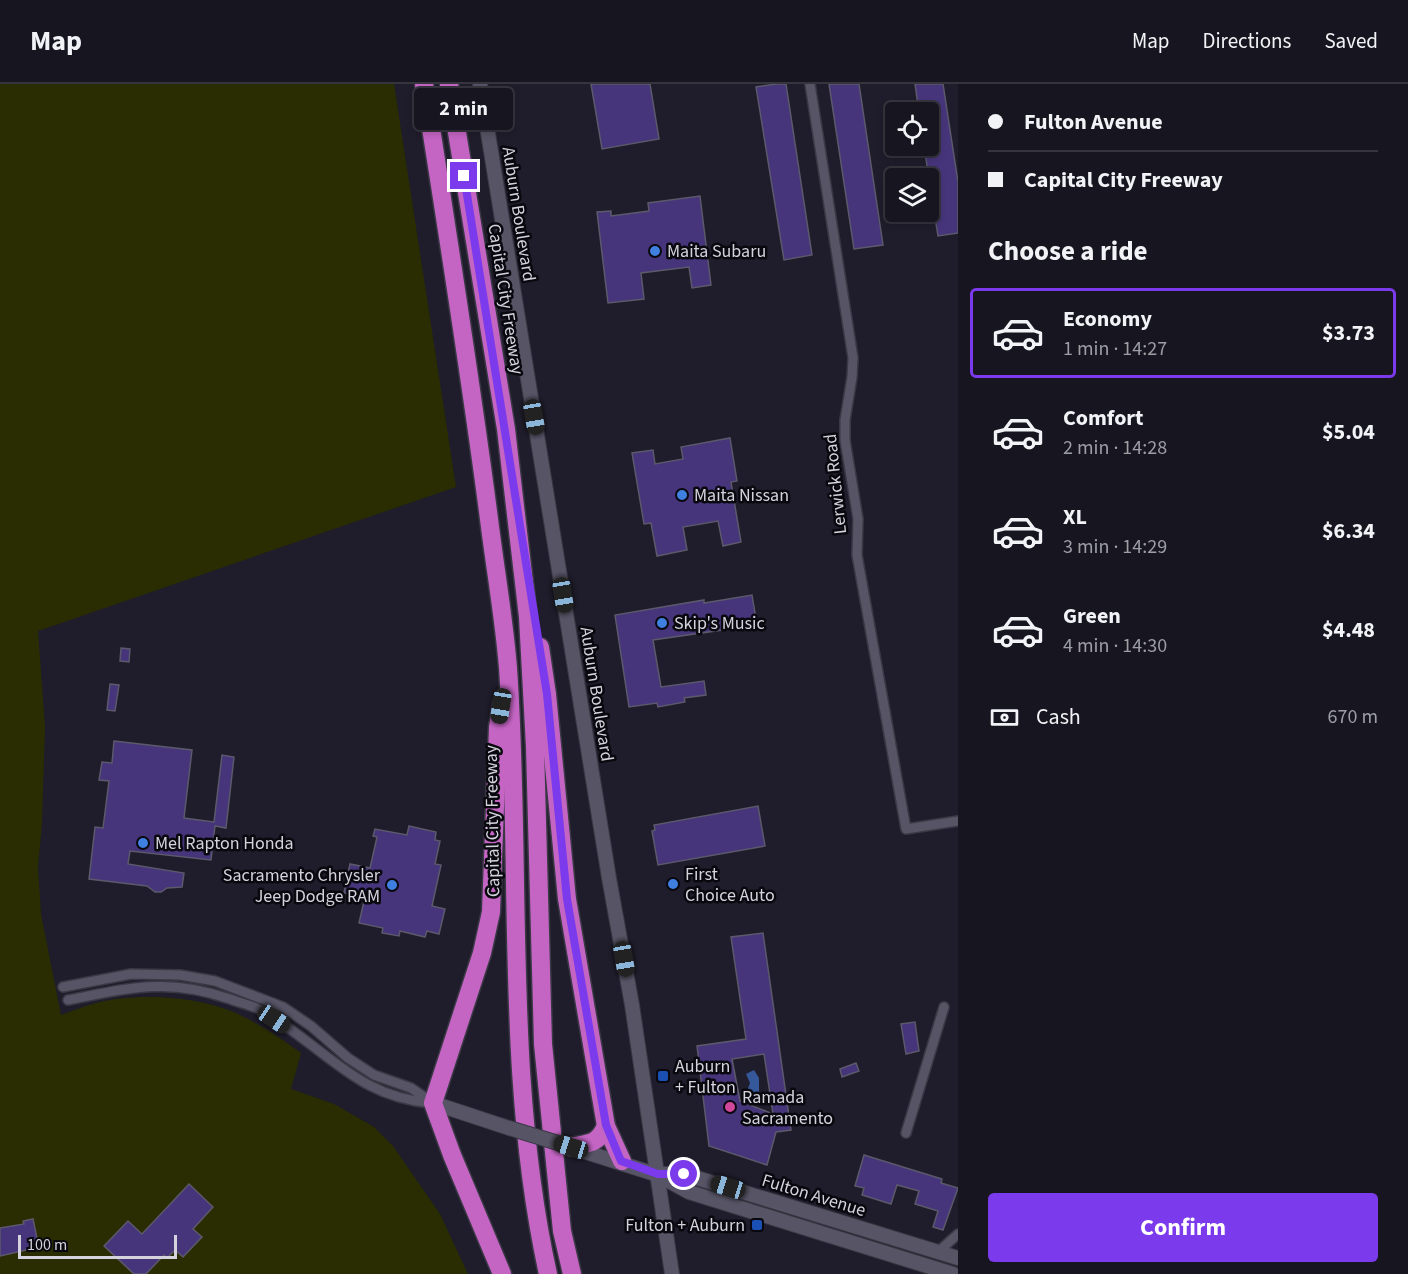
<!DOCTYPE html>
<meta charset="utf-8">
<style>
body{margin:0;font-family:"Source Sans 3",sans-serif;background:#201f29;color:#f1f3f6;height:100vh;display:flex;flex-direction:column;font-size:22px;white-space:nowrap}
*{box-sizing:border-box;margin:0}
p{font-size:20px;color:#9e9fa5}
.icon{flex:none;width:33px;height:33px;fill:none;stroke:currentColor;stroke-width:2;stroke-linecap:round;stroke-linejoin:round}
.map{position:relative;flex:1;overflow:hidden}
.panel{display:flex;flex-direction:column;background:#171620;width:450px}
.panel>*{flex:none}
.hud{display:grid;align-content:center;height:132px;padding:0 30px;background:#171620}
.tools{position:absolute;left:885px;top:18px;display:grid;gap:12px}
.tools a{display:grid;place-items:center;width:54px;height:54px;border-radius:6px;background:#171620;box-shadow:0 3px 9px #0003,0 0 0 2px #36353e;font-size:30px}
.scale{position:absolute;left:18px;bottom:15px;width:159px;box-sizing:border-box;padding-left:6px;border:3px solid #d4d3dd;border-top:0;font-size:16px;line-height:21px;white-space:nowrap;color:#d4d3dd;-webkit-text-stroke:4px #09080e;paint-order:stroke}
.end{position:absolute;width:27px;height:27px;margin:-14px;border:8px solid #7c3aed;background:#fff;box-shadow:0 0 0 3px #fff}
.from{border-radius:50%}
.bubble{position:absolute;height:42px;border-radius:6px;background:#171620;box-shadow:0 3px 9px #0003,0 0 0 2px #36353e;font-size:20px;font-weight:700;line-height:42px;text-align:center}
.car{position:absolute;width:18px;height:36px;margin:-18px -9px;border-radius:8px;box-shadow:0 0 4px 2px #0007;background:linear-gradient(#222 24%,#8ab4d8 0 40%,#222 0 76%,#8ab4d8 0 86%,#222 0)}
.hud b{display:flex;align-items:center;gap:21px;height:57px;font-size:22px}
.hud b+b{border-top:2px solid #36353e}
.hud i{width:15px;height:15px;background:#f1f3f6}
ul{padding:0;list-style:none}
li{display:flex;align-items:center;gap:18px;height:90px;margin:0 12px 9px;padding:0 18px;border:3px solid transparent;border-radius:6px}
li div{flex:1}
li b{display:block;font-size:22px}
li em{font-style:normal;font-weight:700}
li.selected{border-color:#7c3aed}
li>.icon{width:54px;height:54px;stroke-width:1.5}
h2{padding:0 30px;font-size:27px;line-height:72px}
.pay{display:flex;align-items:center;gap:15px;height:66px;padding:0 30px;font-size:22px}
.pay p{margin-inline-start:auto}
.cta{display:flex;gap:12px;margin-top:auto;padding:12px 30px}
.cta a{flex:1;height:69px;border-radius:6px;background:#7c3aed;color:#fff;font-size:24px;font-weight:700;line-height:69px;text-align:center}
header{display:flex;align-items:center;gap:36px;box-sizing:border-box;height:84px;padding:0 30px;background:#171620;border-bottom:2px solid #36353e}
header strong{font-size:28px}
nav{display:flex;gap:33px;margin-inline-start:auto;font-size:21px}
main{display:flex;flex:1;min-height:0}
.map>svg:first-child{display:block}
.green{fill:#2a2d01}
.water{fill:#35589b}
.building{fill:#47357c;stroke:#5b596a;stroke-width:1.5;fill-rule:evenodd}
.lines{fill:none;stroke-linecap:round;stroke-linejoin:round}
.street-casing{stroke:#3a3844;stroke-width:12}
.secondary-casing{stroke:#3a3844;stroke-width:16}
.highway-casing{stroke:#3a3844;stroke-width:21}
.street{stroke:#565465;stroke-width:9}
.secondary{stroke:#565465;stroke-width:14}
.highway{stroke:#c465c4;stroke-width:18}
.secondary-bridge-casing{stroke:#3a3844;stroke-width:16;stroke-linecap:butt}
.secondary-bridge{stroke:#565465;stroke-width:14}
.route{stroke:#7c3aed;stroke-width:8}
.shop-dot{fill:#3f7fe0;stroke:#09080e;stroke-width:2}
.transit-dot{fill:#1a4fb4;stroke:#09080e;stroke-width:2}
.hotel-dot{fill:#d1479c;stroke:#09080e;stroke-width:2}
.labels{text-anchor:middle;stroke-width:5;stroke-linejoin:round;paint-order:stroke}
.street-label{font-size:18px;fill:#d4d3dd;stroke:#09080e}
.poi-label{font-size:18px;fill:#d4d3dd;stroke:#09080e;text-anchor:start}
</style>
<header>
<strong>Map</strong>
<nav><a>Map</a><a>Directions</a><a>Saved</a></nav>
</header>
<main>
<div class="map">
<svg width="958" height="1190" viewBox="0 0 958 1190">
<rect width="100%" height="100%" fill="#1f1d2b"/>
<path class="green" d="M0,0h394l62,403 -418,144 7,96 -3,96 -4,44 3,47 20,101c12,-4 23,-9 35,-12 42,-11 107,-7 146,13 21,10 40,23 59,37l-10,36 43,15 40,23 19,19 47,68 28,60h-468z"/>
<path class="water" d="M754,986l5,8v17h-8l-4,-4 3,-8 -4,-9z"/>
<g class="building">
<path d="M591,0h59l9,55 -57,10z"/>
<path d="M776,0h10l26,171 -28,5 -28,-173z"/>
<path d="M829,0h30l24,161 -29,4z"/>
<path d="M915,0h28l15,98v51l-20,3 -6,-37 -3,1v-21l-5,-33h4v-34h-9z"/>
<path d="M700,112l11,89 -19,3 -3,-21 -48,6 3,26 -36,4 -11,-91 14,-1v5l38,-5 -1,-8z"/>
<path d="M730,354l7,43 -6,1 10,60 -18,4 -5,-25 -35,6 4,23 -30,6 -6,-33 -7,1 -12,-71 21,-3 2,14 28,-5 -2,-12z"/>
<path d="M752,511l5,30 -104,15 8,47 43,-6 2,14 -22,3 1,4 -27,5 -1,-4 -28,4 -14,-92 89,-15v3z"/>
<path d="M121,564l9,1 -1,13 -9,-1z"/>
<path d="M110,600l9,1 -4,26 -8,-1z"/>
<path d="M114,657l78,9 -8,68 30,4 8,-67 12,2 -8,71 -11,-2 -4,34 -81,-9 -2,13 56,9 -2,14 -15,1 -6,4h-6l-8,-6 -58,-7 6,-52 8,1 6,-47 -10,-1 3,-18 10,1z"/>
<path d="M758,722l7,40 -107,19 -6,-34 3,-1 -1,-5z"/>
<path d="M409,742l27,6 -1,8 5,1 -5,23 6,1 -9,41 13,3 -6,25 -12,-3 -2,6 -25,-6 -1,5 -17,-3 1,-5 -24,-5 6,-26 -21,-4 6,-29 20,4 7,-31 -4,-1 2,-7 32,6z"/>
<path d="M763,849l28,197 -15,2 -9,33 -58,-19 -12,-100 49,-7 -15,-102zM764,970l9,60 -33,-13 -8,-42z"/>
<path d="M915,938l4,29 -13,3 -5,-30z"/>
<path d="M856,979l3,8 -17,6 -2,-8z"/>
<path d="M864,1071l78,24 -1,4 17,5 -15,42 -10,-3 5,-16 -23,-7 4,-13 -22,-6 -6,19 -29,-9 2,-7 -9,-2z"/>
<path d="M189,1100l24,23 -20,22 9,8 -19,20 -8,-7 -8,8 -3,-3 -18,19h-12l-30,-28 24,-25 14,13z"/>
<path d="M33,1135l5,24 -8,2 1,4 -31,7v-28l24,-4 -1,-3z"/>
</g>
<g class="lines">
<g class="street-casing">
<g id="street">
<path d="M810,0l43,274 -1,19 -7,43v20l13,79 -1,36 49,274 52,-8"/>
<path d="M63,903l68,-13 49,1 35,6 68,26 28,19 37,32 26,17 37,13 22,15"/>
<path d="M68,916c62,-12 99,-23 162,-1 10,4 21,6 31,11 8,4 15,10 23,15 52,35 80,72 147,78"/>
<path d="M906,1049l38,-126"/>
<path d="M938,1168l20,-18"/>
</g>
</g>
<g class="secondary-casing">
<g id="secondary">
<path d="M480,0l129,794 23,127 40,269"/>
<path d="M433,1019l76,25"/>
<path d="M573,1064l85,27 31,17 264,82"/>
<path d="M660,1090h24l274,84"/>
</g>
</g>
<g class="highway-casing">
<g id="highway">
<path d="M424,0c23,145 46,289 65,435 6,49 15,99 19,149 14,202 -4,407 40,606"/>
<path d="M449,0l57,345 22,188 7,130 8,297 19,187 10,43"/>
<path d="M540,563l7,47 20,205 39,227 16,35"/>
<path d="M502,619l-4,24 -7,185 -9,41 -49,150 19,52 50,119"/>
<path d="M571,1063c19,-4 27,-3 35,-21"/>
</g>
</g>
<use href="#street" class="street"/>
<use href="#secondary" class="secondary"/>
<use href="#highway" class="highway"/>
<g class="secondary-bridge-casing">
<path id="secondary-bridge" d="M509,1044l62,19"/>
</g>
<use href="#secondary-bridge" class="secondary-bridge"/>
</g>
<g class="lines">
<path class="route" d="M464,92l83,518 20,205 39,226 15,36 37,13h26"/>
</g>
<g class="shop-dot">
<circle cx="655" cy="167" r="6"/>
<circle cx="682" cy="411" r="6"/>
<circle cx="662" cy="539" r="6"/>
<circle cx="143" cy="759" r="6"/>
<circle cx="673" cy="800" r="6"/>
<circle cx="392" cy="801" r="6"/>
</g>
<g class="transit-dot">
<rect x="657" y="986" width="12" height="12" rx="3"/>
<rect x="751" y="1135" width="12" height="12" rx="3"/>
</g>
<circle class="hotel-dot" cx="730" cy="1023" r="6"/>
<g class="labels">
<g class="street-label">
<text transform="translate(519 130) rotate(81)" y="6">Auburn Boulevard</text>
<text transform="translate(506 215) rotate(81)" y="6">Capital City Freeway</text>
<text transform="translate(835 400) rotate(-96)" y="6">Lerwick Road</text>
<text transform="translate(597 610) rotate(81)" y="6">Auburn Boulevard</text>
<text transform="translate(492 737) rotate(-91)" y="6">Capital City Freeway</text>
<text transform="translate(814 1111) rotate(17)" y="6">Fulton Avenue</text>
</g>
<g class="poi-label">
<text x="667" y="173">Maita Subaru</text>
<text x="694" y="417">Maita Nissan</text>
<text x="674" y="545">Skip's Music</text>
<text x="155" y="765">Mel Rapton Honda</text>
<text x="685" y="796">First<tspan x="685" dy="21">Choice Auto</tspan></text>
<text x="380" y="797" text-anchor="end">Sacramento Chrysler<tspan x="380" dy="21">Jeep Dodge RAM</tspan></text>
<text x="675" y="988">Auburn<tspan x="675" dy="21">+ Fulton</tspan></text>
<text x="742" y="1019">Ramada<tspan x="742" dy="21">Sacramento</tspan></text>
<text x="745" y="1147" text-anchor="end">Fulton + Auburn</text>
</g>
</g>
</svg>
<div class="tools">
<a><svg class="icon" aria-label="locate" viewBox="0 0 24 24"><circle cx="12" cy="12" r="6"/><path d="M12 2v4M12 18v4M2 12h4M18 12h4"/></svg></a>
<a><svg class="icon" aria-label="layers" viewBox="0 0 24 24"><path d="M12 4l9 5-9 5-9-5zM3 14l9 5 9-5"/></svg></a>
</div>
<div class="scale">100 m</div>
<i class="end from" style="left:684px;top:1090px"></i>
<i class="end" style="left:464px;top:92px"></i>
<div class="bubble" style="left:414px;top:4px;width:99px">2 min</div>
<i class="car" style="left:534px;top:333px;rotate:170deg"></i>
<i class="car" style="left:563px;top:511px;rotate:171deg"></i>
<i class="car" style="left:501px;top:622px;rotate:189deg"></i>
<i class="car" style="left:624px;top:875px;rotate:170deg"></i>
<i class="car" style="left:274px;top:935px;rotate:124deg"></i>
<i class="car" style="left:571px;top:1063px;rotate:287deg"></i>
<i class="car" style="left:728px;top:1103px;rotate:287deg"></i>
</div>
<section class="panel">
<div class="hud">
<b><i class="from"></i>Fulton Avenue</b>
<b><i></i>Capital City Freeway</b>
</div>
<h2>Choose a ride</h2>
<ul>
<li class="selected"><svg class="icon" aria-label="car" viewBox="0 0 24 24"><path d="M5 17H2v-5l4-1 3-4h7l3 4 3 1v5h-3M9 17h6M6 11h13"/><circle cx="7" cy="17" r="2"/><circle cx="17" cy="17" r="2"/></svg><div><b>Economy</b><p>1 min · 14:27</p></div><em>$3.73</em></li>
<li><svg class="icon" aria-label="car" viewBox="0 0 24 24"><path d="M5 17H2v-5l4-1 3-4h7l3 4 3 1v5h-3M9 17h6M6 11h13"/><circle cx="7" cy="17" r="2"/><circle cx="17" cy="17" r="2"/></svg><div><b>Comfort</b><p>2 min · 14:28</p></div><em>$5.04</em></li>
<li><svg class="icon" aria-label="car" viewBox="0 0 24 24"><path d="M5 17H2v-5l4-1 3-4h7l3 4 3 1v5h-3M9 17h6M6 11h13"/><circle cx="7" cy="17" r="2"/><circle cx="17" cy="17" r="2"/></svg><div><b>XL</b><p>3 min · 14:29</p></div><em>$6.34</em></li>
<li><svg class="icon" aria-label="car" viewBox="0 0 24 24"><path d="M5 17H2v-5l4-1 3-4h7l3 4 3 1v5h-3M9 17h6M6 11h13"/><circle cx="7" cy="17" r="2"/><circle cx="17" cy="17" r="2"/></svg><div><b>Green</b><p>4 min · 14:30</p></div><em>$4.48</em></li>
</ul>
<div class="pay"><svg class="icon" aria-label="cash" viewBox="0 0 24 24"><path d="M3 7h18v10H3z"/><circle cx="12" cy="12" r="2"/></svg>Cash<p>670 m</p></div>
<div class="cta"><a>Confirm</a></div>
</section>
</main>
